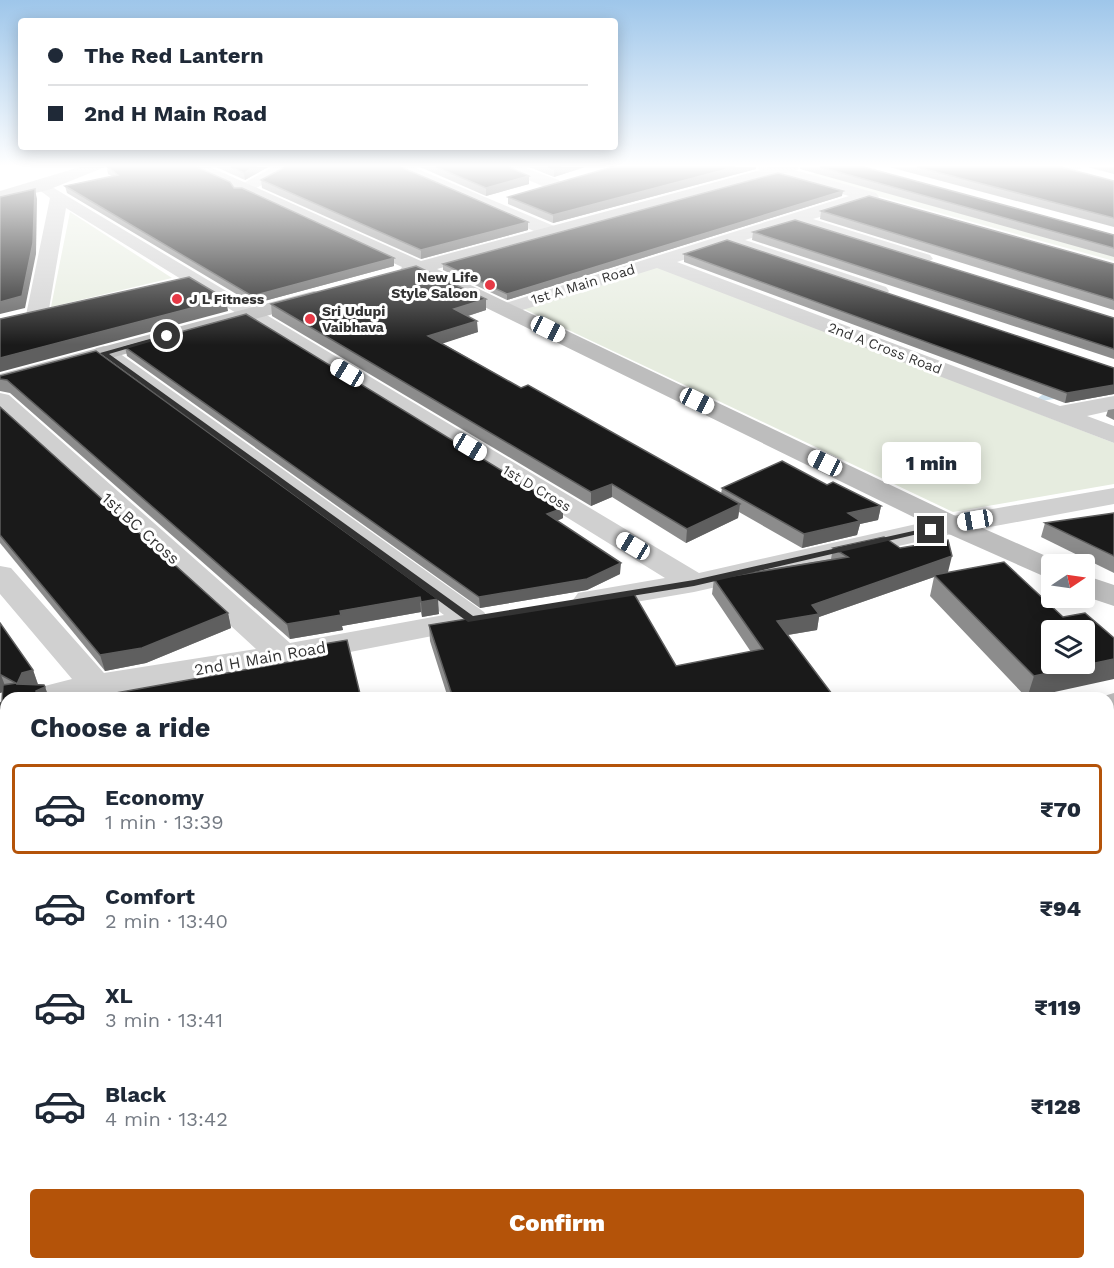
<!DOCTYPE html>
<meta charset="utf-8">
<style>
body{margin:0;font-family:"Work Sans",sans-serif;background:#f2f2f3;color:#1f2937;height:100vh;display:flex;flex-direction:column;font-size:22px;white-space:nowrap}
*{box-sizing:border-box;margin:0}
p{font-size:20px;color:#747a83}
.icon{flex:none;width:33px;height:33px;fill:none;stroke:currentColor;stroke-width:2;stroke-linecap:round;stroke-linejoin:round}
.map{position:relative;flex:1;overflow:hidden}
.details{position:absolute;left:0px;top:692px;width:1114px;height:578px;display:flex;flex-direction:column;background:#fff;border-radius:18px 18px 0 0;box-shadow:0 3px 15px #0003}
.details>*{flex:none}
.top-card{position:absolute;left:18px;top:18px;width:600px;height:132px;border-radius:6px;box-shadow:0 3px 15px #0003;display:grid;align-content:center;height:132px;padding:0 30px;background:#fff}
.needle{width:39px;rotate:77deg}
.tools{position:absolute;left:1041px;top:554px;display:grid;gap:12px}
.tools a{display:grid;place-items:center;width:54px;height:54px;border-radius:6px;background:#fff;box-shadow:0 3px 15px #0003;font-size:30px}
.end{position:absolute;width:27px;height:27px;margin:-14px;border:8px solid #333;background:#fff;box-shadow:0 0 0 3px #fff}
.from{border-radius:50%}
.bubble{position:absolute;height:42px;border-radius:6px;background:#fff;box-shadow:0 3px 15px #0003;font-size:20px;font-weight:800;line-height:42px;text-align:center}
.car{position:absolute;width:18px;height:36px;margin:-18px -9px;border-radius:8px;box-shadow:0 0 4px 2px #0007;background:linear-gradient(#fff 24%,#345 0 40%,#fff 0 76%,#345 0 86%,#fff 0)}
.top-card b{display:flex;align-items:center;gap:21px;height:57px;font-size:22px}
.top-card b+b{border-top:2px solid #e0e1e3}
.top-card i{width:15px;height:15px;background:#1f2937}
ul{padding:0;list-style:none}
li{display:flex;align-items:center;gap:18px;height:90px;margin:0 12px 9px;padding:0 18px;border:3px solid transparent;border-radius:6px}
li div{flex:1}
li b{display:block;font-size:22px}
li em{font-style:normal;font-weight:800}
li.active{border-color:#b45309}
li>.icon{width:54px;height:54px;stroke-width:1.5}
h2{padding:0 30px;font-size:27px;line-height:72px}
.primary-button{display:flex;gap:12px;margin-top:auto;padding:12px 30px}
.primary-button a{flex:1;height:69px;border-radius:6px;background:#b45309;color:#fff;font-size:24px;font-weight:800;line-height:69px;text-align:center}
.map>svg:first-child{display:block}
.green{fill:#e6ecdf}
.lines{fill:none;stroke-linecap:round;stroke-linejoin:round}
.stream{fill:#cfe2ee;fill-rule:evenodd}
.street{fill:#d0d0d0;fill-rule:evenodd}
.secondary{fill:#bdbdbd;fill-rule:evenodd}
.highway{fill:#9a9a9a;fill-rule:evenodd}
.wall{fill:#8c8c8c}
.shaded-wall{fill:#5f5f5f}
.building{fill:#1a1a1a;stroke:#5f5f5f;stroke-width:1.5;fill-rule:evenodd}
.route{fill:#333}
.poi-dot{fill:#e63946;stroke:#fff;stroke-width:2}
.labels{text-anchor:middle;stroke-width:6;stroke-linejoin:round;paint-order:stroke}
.far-poi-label{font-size:14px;font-weight:bold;fill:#333;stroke:#fff;text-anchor:start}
.far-street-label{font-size:14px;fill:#333;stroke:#fff}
.street-label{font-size:16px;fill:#333;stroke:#fff}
</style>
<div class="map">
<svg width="1114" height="1268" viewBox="0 0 1114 1268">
<rect width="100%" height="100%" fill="#fff"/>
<g class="green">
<path d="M838,167l276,71v23l-309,-85z"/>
<path d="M70,212l102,66 -121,29z"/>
<path d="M654,265l460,178v41l-161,28 -431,-204z"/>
</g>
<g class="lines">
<path class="stream" d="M1062,392l4,3 -1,2 -23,4 -4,-3 4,-3z"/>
<g class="street">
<path d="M273,167h22l-48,26h-12l-2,-4z"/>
<path d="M390,167h23l146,61 2,4 -2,4h-14z"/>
<path d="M498,167h24l37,13 2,4 -8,5 -6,-1z"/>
<path d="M757,167h27l92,26 3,4 -3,4 -63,18 117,36 3,4 -10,6 -129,-40 -49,15 141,47 3,4 -3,4 -7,2 -153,-51 -49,16 383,144 54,-10v14l-27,6 27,10v17l-457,-175 -144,45h-14l-4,-4 4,-4 350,-109 -90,-26z"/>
<path d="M1060,167h23l-11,6h-12z"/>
<path d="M42,181l657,392 253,-57 162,-28v16l-162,30 -258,58 -105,18 -11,-3 -5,-7 5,-7 87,-15 -599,-370 -18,107 -3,5h-16l-3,-5 24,-117 -16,-12z"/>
<path d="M104,346l8,2 372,264 5,7 -5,7 -201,39 -193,33h-66l5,-8 43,-11 -72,-85v-28l11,2 93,105 152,-24 -256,-236v-20l9,2 281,248 154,-28 -348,-257 -3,-5 3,-5z"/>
</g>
<g class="secondary">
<path d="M80,167h25l-57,23 -48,11v-10z"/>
<path d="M188,167h22l211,94 350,-94h28l-2,3 -360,99 525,250 102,45h-12v14l-11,-3 -99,-44 -525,-257h-14l-3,-4 2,-3z"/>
<path d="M314,291l7,2 3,4 -3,4 -321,87v-14z"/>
<path d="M1084,575l30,10v21l-30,-10z"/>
<path d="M1114,693v24h-6v-19h-11z"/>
<path d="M1114,898v34l-6,1v-34z"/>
<path d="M1114,938v36l-6,2v-36z"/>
<path d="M6,942v36l-6,1v-36z"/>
<path d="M6,1186v54l-6,1v-54z"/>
</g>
<g class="highway">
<path d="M1114,766v26l-6,1v-26z"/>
<path d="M1114,822v30l-6,2v-30z"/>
<path d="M6,1019v42l-6,2v-42z"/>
<path d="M6,1085v46l-6,2v-46z"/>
</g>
</g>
<g class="wall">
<path d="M107,167h90l37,21 160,70v8l-141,38 -186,-111 -2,-7 47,-10 -4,-2z"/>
<path d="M216,167h52l-23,13z"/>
<path d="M420,167h89l20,9v8l-43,12z"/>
<path d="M529,167h56l-31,10z"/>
<path d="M800,167h64l250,68v22l-314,-88z"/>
<path d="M889,167h172l53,14v46z"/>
<path d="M1087,167h27v7z"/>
<path d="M756,169l-203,54 -45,-19v-7z"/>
<path d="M261,180l267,42v8l-107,29 -159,-71z"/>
<path d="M842,196l-335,104 -64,-30v-6z"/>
<path d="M821,211l293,53v46l-294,-91z"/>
<path d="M753,232l361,86v41l-362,-119z"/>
<path d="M684,254l430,114v27v-1l-49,9 -381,-141z"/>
<path d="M486,299v11l-18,6 10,16 -36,11 79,45 200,106 1,-6 105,-3 54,21 -3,14 -18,4 -3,11 -55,13 -63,-36 -1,6 -52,25 -74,-46 -21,9 -319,-190 -1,-12z"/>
<path d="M125,347l438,161v10l-6,3 63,53 -33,16 -107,18 -353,-252z"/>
<path d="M96,351l343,263 -17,3 -1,-5 -79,14 1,4 -53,9 -280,-246 -10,-2v-15z"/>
<path d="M0,407l228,206 3,15 -85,35 -41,8 -105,-128z"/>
<path d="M1114,409v11l-8,-4 2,-6z"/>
<path d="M1114,513v60l-73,-36 4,-14z"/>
<path d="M833,548h67l48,24 115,45 -36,81 -97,-102 4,-19 -115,40 -2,13 -29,5 47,63h-387l-18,-57 -1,-16 247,41 75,-14 -39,-58 2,-15 117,-20z"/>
<path d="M0,623l33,47 5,14 7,3 4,11h-43v101l-6,1v-97l2,-1v-10l-2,1z"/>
<path d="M347,640l14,58 -48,-40 -2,-12z"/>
</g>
<g class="shaded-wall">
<path d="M254,167h14l-23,13 -1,-7z"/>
<path d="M561,167h24l-31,10v-8z"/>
<path d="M735,167h21v2l-203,54v-8z"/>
<path d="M529,176v8l-43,12v-8z"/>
<path d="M35,189l2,10 -1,55 -11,54 -25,6v-12z"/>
<path d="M843,191l-1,5 -335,104v-6z"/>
<path d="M528,222v8l-107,29v-9z"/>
<path d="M394,258v8l-141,38 -1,-8z"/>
<path d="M226,299l2,12 -228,61v-14z"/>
<path d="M486,299v11l-31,10 -1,-11z"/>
<path d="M477,321l1,11 -49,16 -1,-12z"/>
<path d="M1114,385v9l-49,9 2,-10z"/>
<path d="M612,484v13l-21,9v-14z"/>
<path d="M740,504l-2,14 -52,25 1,-14z"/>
<path d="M881,506l-3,14 -18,4 -3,11 -55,13 2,-14 44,-21z"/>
<path d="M563,508v10l-15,7 -1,-11z"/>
<path d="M952,556l-4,16 -14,3v2l-115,40 -2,13 -42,7 2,-16 35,-16z"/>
<path d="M621,563l-1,11 -33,16 -107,18 -1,-11z"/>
<path d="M420,597l1,15 -79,14 1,4 -53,9 -3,-15 53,-13z"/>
<path d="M438,599l1,15 -17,3 -1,-15z"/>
<path d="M228,613l3,15 -85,35 -41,8 -5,-16z"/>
<path d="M1114,659v20l-87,19 7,-22z"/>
<path d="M33,670l5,15 -21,-1 5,-11z"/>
<path d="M1,675l6,16 -7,2v-17z"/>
<path d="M45,687l4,11h-12l-1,-7z"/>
<path d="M6,782v17l-6,1v-17z"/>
<path d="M6,915v18l-6,-13v-4z"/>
</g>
<g class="building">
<path d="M108,167h89l33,15 4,6h8l152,70 -142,38 -187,-110 53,-11z"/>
<path d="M231,167h23l-10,6z"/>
<path d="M285,167h116l127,55 -107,28 -160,-70z"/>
<path d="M436,167h73l20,9 -43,12z"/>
<path d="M548,167h13l-7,2z"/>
<path d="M612,167h123l-182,48 -45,-18z"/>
<path d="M820,167h44l250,68v13z"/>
<path d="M917,167h144l53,14v37z"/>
<path d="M778,173l65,18 -336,103 -64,-30z"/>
<path d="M35,189l-2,54 -11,53 -22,6v-105z"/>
<path d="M869,196l245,68v36l-293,-89z"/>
<path d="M795,220l319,98v31l-361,-117z"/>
<path d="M727,240l387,128v17l-47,8 -383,-139z"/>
<path d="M416,266l70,33 -32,10 23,12 -49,15 93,52 7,-3 212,119 -53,25 -75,-45 -21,8 -320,-188z"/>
<path d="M189,277l37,22 -226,59v-39z"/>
<path d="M246,314l317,194 -16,6 74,49 -34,16 -108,18 -354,-250z"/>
<path d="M96,351l342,248 -17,3 -1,-5 -80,14 1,4 -54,9 -280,-244 -7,-1v-3z"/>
<path d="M0,407l228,206 -86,35 -42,7 -100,-120z"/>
<path d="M782,461l45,24 6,-3 48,24 -33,7 12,8 -56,13 -82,-46z"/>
<path d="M1114,513v43l-69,-33z"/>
<path d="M884,537l16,11 48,-8 4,16 -140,49 7,9 -42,7 58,77h-382l-24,-73 204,-33 43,74 87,-17 -49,-70 134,-22 -15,-9z"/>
<path d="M1004,562l59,55 22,-4 29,25v21l-80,17 -100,-101zM1052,630h32v33h-32z"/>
<path d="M0,623l33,47 -11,3 -5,11 27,1 1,2 -9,4 1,7h-31v84l-6,1v-80l2,-1 1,-17 13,-2 -15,-8 -1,1z"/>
<path d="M347,640l14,58h-273l234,-42 -11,-10z"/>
<path d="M6,846v69l-6,1v-12z"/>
</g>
<linearGradient id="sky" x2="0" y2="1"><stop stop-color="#9ec6ea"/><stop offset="0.48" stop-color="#fff"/><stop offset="1" stop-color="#fff" stop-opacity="0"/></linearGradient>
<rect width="1114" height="345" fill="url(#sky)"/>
<path class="route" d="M164,335l6,1 -61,18 364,262 221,-36 237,-53 4,3 -241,56 -226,36 -368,-269z"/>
<g class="poi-dot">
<circle cx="490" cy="285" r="6"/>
<circle cx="177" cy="299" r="6"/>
<circle cx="310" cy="319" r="6"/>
</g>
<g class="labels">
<g class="far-poi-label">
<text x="478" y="282" text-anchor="end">New Life<tspan x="478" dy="16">Style Saloon</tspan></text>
<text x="189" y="304">J L Fitness</text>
<text x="322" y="316">Sri Udupi<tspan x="322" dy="16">Vaibhava</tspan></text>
</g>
<g class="far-street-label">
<text transform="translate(583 284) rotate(-17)" y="5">1st A Main Road</text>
<text transform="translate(885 348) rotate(21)" y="5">2nd A Cross Road</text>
<text transform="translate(537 488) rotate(31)" y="5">1st D Cross</text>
</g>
<g class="street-label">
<text transform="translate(141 528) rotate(42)" y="6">1st BC Cross</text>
<text transform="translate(260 658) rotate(-10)" y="6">2nd H Main Road</text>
</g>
</g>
</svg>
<div class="tools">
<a><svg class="needle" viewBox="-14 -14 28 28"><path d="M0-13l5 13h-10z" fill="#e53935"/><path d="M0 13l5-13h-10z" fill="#747a83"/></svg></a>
<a><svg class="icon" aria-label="layers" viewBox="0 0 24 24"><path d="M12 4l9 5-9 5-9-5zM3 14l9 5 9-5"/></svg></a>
</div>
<i class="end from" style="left:167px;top:336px"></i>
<i class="end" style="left:931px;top:530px"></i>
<div class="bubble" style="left:882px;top:442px;width:99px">1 min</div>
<i class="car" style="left:548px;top:329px;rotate:116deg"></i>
<i class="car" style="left:347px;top:373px;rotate:301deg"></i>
<i class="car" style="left:697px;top:401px;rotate:116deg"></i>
<i class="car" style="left:470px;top:447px;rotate:121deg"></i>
<i class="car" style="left:825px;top:463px;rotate:296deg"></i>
<i class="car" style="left:975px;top:520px;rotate:260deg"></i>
<i class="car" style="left:633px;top:546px;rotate:301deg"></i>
<div class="top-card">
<b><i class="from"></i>The Red Lantern</b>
<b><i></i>2nd H Main Road</b>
</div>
<section class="details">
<h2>Choose a ride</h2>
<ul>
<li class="active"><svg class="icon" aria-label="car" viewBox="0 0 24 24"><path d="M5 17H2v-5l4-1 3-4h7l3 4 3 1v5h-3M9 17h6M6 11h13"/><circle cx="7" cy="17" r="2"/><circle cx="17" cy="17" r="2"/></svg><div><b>Economy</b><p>1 min · 13:39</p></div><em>₹70</em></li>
<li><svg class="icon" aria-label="car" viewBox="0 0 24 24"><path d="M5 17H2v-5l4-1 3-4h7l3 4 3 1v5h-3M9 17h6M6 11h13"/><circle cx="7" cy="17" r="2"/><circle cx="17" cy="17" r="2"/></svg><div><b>Comfort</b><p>2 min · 13:40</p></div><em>₹94</em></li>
<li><svg class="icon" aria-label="car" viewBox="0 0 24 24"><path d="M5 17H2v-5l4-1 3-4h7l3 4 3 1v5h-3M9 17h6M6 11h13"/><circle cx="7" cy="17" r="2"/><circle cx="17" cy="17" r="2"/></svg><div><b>XL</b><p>3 min · 13:41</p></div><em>₹119</em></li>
<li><svg class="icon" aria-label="car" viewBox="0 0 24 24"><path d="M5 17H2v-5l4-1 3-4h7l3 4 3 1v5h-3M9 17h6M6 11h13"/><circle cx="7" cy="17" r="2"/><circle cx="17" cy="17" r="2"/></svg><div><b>Black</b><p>4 min · 13:42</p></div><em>₹128</em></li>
</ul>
<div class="primary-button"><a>Confirm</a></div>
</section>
</div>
